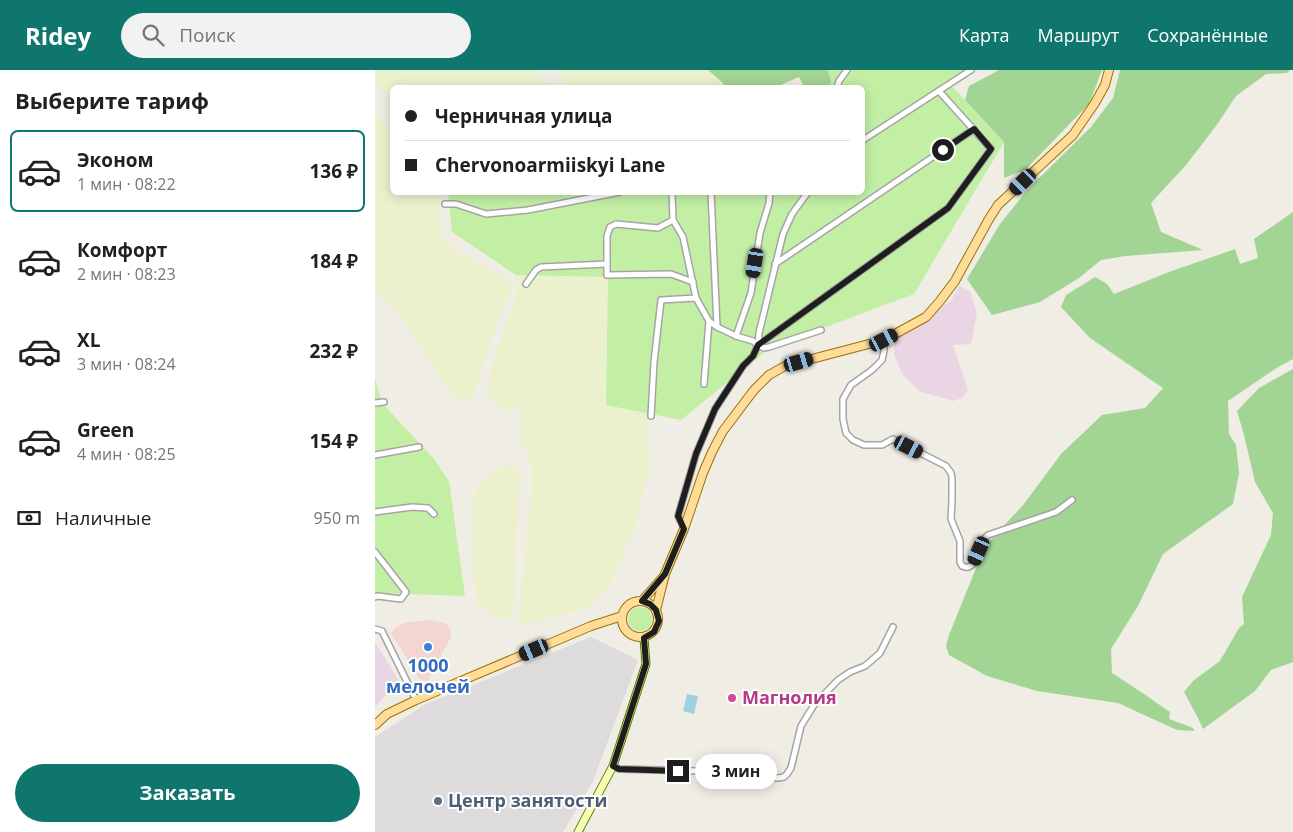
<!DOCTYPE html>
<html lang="ru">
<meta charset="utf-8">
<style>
body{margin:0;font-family:"Open Sans",sans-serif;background:#f2f2f2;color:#202124;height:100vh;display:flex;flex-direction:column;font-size:19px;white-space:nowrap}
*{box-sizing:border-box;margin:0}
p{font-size:16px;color:#757577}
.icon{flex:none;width:28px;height:28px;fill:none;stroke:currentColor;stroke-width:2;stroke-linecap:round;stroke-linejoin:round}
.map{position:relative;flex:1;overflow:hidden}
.sheet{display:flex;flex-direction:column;background:#fff;width:375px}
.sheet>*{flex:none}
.guide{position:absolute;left:15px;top:15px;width:475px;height:110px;border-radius:8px;box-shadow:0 2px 12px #0003;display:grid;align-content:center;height:110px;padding:0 15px;background:#fff}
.end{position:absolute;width:22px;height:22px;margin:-11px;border:6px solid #1e1e1e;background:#fff;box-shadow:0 0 0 2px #fff}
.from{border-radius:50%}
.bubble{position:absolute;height:35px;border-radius:18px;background:#fff;box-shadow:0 2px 12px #0003;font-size:16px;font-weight:700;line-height:35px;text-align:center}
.car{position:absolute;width:15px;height:30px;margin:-15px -8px;border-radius:6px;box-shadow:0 0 4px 1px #0007;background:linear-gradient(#222 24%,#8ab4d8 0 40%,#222 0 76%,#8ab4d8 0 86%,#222 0)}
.guide b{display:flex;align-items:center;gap:18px;height:48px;font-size:19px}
.guide b+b{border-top:1px solid #e0e0e0}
.guide i{width:12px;height:12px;background:#202124}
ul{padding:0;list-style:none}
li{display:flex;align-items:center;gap:15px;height:82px;margin:0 10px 8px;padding:0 5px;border:2px solid transparent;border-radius:8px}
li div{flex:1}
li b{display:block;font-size:19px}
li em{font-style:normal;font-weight:700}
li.selected{border-color:#0f766e}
li>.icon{width:45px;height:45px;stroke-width:1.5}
h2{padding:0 15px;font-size:22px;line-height:60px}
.pay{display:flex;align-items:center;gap:12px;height:55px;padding:0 15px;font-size:19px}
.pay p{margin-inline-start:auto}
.cta{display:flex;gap:10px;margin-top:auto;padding:10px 15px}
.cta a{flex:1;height:58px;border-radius:30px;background:#0f766e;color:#fff;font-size:20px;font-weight:700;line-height:58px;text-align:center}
header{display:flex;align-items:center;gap:30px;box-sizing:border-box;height:70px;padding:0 25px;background:#0f766e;color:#fff}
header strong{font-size:24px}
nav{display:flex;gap:28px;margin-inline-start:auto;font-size:18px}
.search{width:350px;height:45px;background:#f2f2f2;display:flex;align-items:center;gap:12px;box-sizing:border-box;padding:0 18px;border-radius:28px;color:#757577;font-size:19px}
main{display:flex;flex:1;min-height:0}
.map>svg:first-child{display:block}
.residential{fill:#dddbdb}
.commercial{fill:#f3d5d1}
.industrial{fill:#ead5e4}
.farmland{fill:#ebf1cd}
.grass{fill:#c3efa5}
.forest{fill:#a2d494}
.water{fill:#a0cee2}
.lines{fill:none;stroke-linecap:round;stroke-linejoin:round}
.minor-casing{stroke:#a5a5a5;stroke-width:8}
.secondary-casing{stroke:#637b00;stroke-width:9}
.primary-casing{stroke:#997300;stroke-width:10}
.minor{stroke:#fff;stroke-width:5}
.secondary{stroke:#f5ffb3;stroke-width:7}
.primary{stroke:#ffdc9a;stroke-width:8}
.route{stroke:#1e1e1e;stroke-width:6}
.shop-dot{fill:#3f7fe0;stroke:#fff;stroke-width:2}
.hotel-dot{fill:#d1479c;stroke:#fff;stroke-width:2}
.service-dot{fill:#5c6f8a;stroke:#fff;stroke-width:2}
.labels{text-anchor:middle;stroke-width:4;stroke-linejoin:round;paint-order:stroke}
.shop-label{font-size:18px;font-weight:bold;fill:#366cbe;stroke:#fff}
.hotel-label{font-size:18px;font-weight:bold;fill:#b23c85;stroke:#fff;text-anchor:start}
.service-label{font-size:18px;font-weight:bold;fill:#4e5e75;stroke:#fff;text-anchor:start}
</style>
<header>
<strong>Ridey</strong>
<div class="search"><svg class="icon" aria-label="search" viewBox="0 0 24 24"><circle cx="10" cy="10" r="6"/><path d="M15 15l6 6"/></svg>Поиск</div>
<nav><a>Карта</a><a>Маршрут</a><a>Сохранённые</a></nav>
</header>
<main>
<section class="sheet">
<h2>Выберите тариф</h2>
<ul>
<li class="selected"><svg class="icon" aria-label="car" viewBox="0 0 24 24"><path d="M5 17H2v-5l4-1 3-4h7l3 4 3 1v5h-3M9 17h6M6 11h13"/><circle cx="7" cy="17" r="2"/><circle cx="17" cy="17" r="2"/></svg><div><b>Эконом</b><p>1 мин · 08:22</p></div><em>136 ₽</em></li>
<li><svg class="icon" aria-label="car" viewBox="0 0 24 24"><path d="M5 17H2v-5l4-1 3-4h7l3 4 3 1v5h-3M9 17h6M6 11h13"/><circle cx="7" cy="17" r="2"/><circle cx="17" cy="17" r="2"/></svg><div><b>Комфорт</b><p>2 мин · 08:23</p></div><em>184 ₽</em></li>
<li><svg class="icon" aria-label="car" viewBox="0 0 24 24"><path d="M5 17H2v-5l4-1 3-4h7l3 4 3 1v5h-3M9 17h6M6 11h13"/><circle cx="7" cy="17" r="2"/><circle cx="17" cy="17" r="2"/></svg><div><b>XL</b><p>3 мин · 08:24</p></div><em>232 ₽</em></li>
<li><svg class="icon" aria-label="car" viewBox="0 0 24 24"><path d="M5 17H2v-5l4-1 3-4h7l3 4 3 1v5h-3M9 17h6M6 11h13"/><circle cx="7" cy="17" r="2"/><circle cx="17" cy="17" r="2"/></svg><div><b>Green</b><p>4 мин · 08:25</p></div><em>154 ₽</em></li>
</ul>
<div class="pay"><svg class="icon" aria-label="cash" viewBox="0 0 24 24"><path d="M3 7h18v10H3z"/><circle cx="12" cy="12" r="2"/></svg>Наличные<p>950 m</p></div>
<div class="cta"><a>Заказать</a></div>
</section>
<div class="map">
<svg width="918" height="762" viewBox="0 0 918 762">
<rect width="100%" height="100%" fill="#f0ede4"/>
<path class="residential" d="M216,567l47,23 -45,121 -30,51h-188v-95l51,-33z"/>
<path class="commercial" d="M53,550l19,4 4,7v6l-24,45 -9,-5 -27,-44 5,-6 9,-4z"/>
<g class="industrial">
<path d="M584,216l11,5 7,23 -6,30 -18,1 15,45 -6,8 -9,3 -34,-10 -16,-16 -9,-20 1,-19 56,-35z"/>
<path d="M0,572l24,39 -24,26z"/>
</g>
<g class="farmland">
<path d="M0,0h160l13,17 -155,1 -1,10 -16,-14 -1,-2z"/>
<path d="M185,0h148l14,12 1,5h-156z"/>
<path d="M0,41l17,20 1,61 46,1 -1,12 3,29 12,16 61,32 -26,67 -15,49 -10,1 -11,-4 -51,-78 -26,-30z"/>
<path d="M141,205l92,2 -2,128 43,9 -2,32 3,21 -16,62 -26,60 -21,19 -68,18 8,-95 6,-53 -2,-14 -12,-27 1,-16 4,-13 -20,3 -17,-16 7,-39 23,-60z"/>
<path d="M127,396l15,1 3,8 -5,73v48l-2,20 -3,3h-16l-16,-17 -5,-30 -1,-71 8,-17z"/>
</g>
<g class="grass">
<path d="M453,0h138l-18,12 56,60 -90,152 -144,54 -89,72 -75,-15 2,-128 -92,-2 -64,-43 -4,-39 415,-1v-104l-35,-1 2,-4z"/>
<path d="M0,309l7,24 51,55 16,23 16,115 -85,-3 -5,1z"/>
<circle cx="265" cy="549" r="12"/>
</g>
<g class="forest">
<path d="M333,0h120l3,13 -3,4h-24l-5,-10 -23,10h-51l-3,-5z"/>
<path d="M624,0h103l-13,34 -64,66 -21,8v-36l-39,-42 4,-14z"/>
<path d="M745,0h170l-3,3 -21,1 -30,22 -20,30 -30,39 -35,38 10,29 42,18 -78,6 -24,4 -22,18 -39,24 -48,13 -25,-36 33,-55 28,-35 63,-62 22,-29z"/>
<path d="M918,142v147l-15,8 -50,34 1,33 7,11 3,28 -6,31 -70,50 -25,52 -27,43 1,24 29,19 29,20 -1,7 24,9 1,3 -17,-1 -59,-27 -81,-12 -50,-15 -38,-21 -3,-9 3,-11 36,-89 39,-42 37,-50 41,-39 43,-7 18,-20 -73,-50 -29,-31 5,-12 29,-18 12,7 7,10 55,-22 66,-23 5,15 18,-6 -4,-19z"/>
<path d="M918,299v293l-22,8 -16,21 -52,38 -5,-11 -14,-26 9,-11 27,-20 19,-33 5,-4 -2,-27 29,-62 2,-22 -18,-31 -11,-47 -7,-24 22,-23z"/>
</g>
<path class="water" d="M312,624l11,2 -4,18 -11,-3z"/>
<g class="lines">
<g class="minor-casing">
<g id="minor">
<path d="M462,18l2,-7 8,-11"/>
<path d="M488,70l108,-70"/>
<path d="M297,122l1,28 10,17 13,61 13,23 8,6 19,9"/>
<path d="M336,122l6,135"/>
<path d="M70,134h11l30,10 42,-4 92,-18"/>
<path d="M298,150l-15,8 -42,-4 -6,3 -3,9v39l64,-1 22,8"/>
<path d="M400,194l199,-135"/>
<path d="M151,214l10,-14 5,-3 66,-3"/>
<path d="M509,270v11l-2,9 -10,10 -21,15 -8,14v20l3,14 7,7 11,5h18l11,-6 53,27 5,7 1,5v23l-1,18 9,22v21l2,4c5,2 7,2 11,-2l12,-26 3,-3 68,-23 16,-12"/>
<path d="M383,275l190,-137 43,-59 -52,-58"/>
<path d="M383,275l1,-12 24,-99 9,-20 16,-22"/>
<path d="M383,275l6,3 5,-1 52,-17"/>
<path d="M329,314l5,-63"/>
<path d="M0,333l9,-1"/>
<path d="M276,346l3,-54 7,-62 35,-2"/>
<path d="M0,385l44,-8"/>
<path d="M0,442l37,-5 16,1 6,6"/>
<path d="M309,458l-6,-12 18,-62 19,-45 28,-43 10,-10 5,-11 -5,-4 -17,-5 15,-43 9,-60 9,-30 1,-11"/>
<path d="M0,482l31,40 -5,7 -23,-3 -3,1"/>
<path d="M0,559l7,2 34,69"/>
<path d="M238,696l6,3 79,2 80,7 6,-1 3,-3 4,-6 10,-42 13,-21 24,-25 12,-8 15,-6 15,-13 13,-26"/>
</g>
</g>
<g class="secondary-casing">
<path id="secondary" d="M203,762l35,-66 33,-102 -2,-26"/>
</g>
<g class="primary-casing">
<g id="primary">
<circle cx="265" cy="549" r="18"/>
<path d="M267,531l22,-25"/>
<path d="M281,540l9,-36 19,-45 19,-56 9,-21 11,-21 31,-41 15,-15 16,-9 99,-26 42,-23 14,-16 15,-20 34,-62 9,-14 75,-70 22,-32 10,-18 4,-15"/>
<path d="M0,655l12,-11 29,-14 175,-74 31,-10"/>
</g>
</g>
<use href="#minor" class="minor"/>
<use href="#secondary" class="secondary"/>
<use href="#primary" class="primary"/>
</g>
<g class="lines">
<path class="route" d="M303,701l-59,-2 -6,-3 33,-102 -2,-26 10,-6 5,-11 -3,-11 -6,-6 -8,-3 23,-27 19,-45 -6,-13 18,-62 19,-45 28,-43 10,-10 5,-11 190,-137 43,-59 -17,-20 -31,21"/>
</g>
<circle class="shop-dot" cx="53" cy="577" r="5"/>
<circle class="hotel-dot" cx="357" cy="628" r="5"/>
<circle class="service-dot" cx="63" cy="731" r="5"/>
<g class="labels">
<g class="shop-label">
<text x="53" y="602">1000<tspan x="53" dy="21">мелочей</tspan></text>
</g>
<g class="hotel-label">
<text x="367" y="634">Магнолия</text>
</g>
<g class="service-label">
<text x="73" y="737">Центр занятости</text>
</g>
</g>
</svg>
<i class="end from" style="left:568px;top:80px"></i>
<i class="end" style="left:303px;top:701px"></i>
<div class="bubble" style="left:320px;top:684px;width:82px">3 мин</div>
<i class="car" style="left:648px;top:112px;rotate:226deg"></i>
<i class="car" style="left:380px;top:193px;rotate:189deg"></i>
<i class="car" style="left:509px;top:270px;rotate:63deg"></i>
<i class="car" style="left:424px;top:292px;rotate:74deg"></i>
<i class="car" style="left:534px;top:377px;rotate:117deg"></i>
<i class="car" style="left:604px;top:481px;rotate:204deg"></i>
<i class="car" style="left:159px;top:580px;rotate:247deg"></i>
<div class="guide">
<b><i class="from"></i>Черничная улица</b>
<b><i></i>Chervonoarmiiskyi Lane</b>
</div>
</div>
</main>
